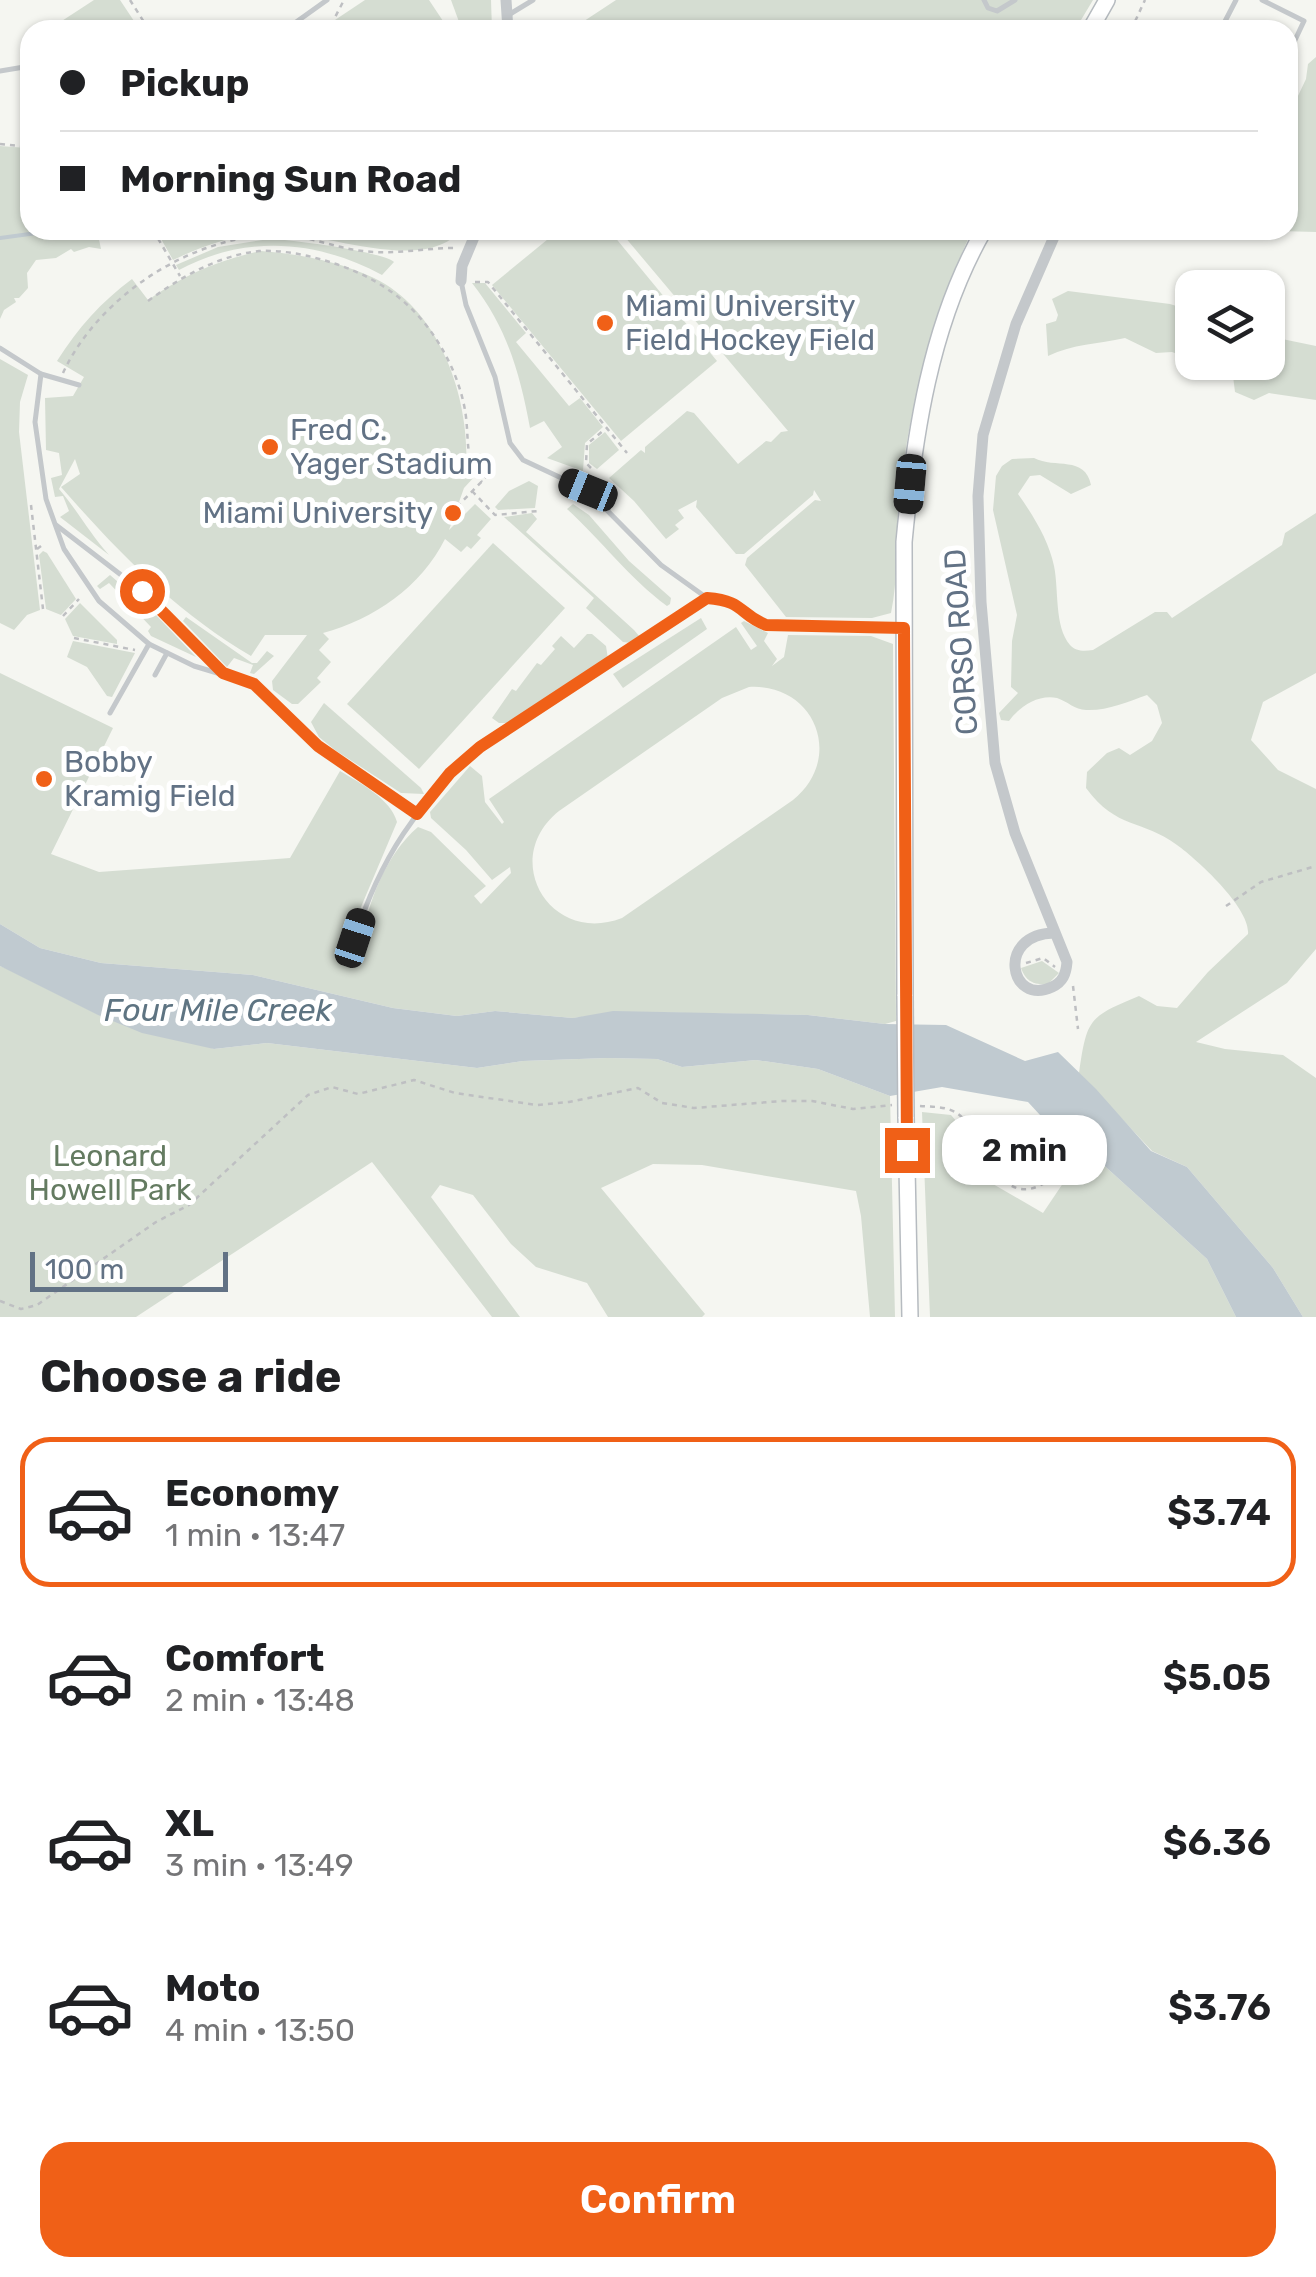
<!DOCTYPE html>
<meta charset="utf-8">
<style>
body{margin:0;font-family:Rubik,sans-serif;background:#f2f2f2;color:#202124;height:100vh;display:flex;flex-direction:column;font-size:38px;white-space:nowrap}
*{box-sizing:border-box;margin:0}
p{font-size:32px;color:#757577}
.icon{flex:none;width:55px;height:55px;fill:none;stroke:currentColor;stroke-width:2;stroke-linecap:round;stroke-linejoin:round}
.map{position:relative;height:1317px;overflow:hidden}
.drawer{display:flex;flex-direction:column;background:#fff;flex:1}
.drawer>*{flex:none}
.guide{position:absolute;left:20px;top:20px;width:1278px;height:220px;border-radius:30px;box-shadow:0 2px 8px #0004;display:grid;align-content:center;height:220px;padding:0 40px;background:#fff}
.fabs{position:absolute;left:1175px;top:270px;display:grid;gap:20px}
.fabs a{display:grid;place-items:center;width:110px;height:110px;border-radius:20px;background:#fff;box-shadow:0 2px 8px #0004;font-size:50px}
.scale{position:absolute;left:30px;bottom:25px;width:198px;box-sizing:border-box;padding-left:10px;border:5px solid #627285;border-top:0;font-size:28px;line-height:35px;white-space:nowrap;color:#627285;-webkit-text-stroke:8px #fff;paint-order:stroke}
.end{position:absolute;width:45px;height:45px;margin:-22px;border:12px solid #f06017;background:#fff;box-shadow:0 0 0 5px #fff}
.from{border-radius:50%}
.bubble{position:absolute;height:70px;border-radius:30px;background:#fff;box-shadow:0 2px 8px #0004;font-size:32px;font-weight:600;line-height:70px;text-align:center}
.car{position:absolute;width:30px;height:60px;margin:-30px -15px;border-radius:12px;box-shadow:0 0 8px 2px #0007;background:linear-gradient(#222 24%,#8ab4d8 0 40%,#222 0 76%,#8ab4d8 0 86%,#222 0)}
.guide b{display:flex;align-items:center;gap:35px;height:95px;font-size:38px}
.guide b+b{border-top:2px solid #e0e0e0}
.guide i{width:25px;height:25px;background:#202124}
ul{padding:0;list-style:none}
li{display:flex;align-items:center;gap:30px;height:150px;margin:0 20px 15px;padding:0 20px;border:5px solid transparent;border-radius:30px}
li div{flex:1}
li b{display:block;font-size:38px}
li em{font-style:normal;font-weight:600}
li.active{border-color:#f06017}
li>.icon{width:90px;height:90px;stroke-width:1.5}
h2{padding:0 40px;font-size:45px;line-height:120px}
.button{display:flex;gap:20px;margin-top:auto;padding:20px 40px}
.button a{flex:1;height:115px;border-radius:30px;background:#f06017;color:#fff;font-size:40px;font-weight:600;line-height:115px;text-align:center}
.map>svg:first-child{display:block}
.green{fill:#d5ddd2;fill-rule:evenodd}
.water{fill:#c0cad0}
.lines{fill:none;stroke-linecap:round;stroke-linejoin:round}
.stream{stroke:#c0cad0;stroke-width:4}
.secondary-casing{stroke:#b6bbc0;stroke-width:18}
.path{stroke:#bebfc2;stroke-width:2.5;stroke-dasharray:5 5;stroke-linecap:butt}
.lane{stroke:#c4c8cb;stroke-width:5}
.street{stroke:#c4c8cb;stroke-width:11}
.secondary{stroke:#fff;stroke-width:15}
.secondary-bridge-casing{stroke:#b6bbc0;stroke-width:18;stroke-linecap:butt}
.secondary-bridge{stroke:#fff;stroke-width:15}
.route{stroke:#f06017;stroke-width:12}
.poi-dot{fill:#f06017;stroke:#fff;stroke-width:4}
.labels{text-anchor:middle;stroke-width:10;stroke-linejoin:round;paint-order:stroke}
.poi-label{font-size:30px;fill:#627285;stroke:#fff;text-anchor:start}
.street-label{font-size:30px;fill:#627285;stroke:#fff}
.park-label{font-size:30px;fill:#647b61;stroke:#fff}
.water-label{font-size:32px;font-style:italic;fill:#5e7482;stroke:#fff}
</style>
<div class="map">
<svg width="1316" height="1317" viewBox="0 0 1316 1317">
<rect width="100%" height="100%" fill="#f5f6f1"/>
<g class="green">
<path d="M94,0h26l20,30h-92z"/>
<path d="M365,0h64l20,30h-122l10,-7 -2,-3z"/>
<path d="M451,0h40l1,30h-30z"/>
<path d="M616,0h477l-18,30h-523l11,-5 9,4z"/>
<path d="M1316,57v175l-76,-2h48v-135l9,3 9,-19 2,-15z"/>
<path d="M0,146l27,2 3,82h17l-47,7z"/>
<path d="M68,230h29l4,19 -12,-2 -15,5 -3,-3 -15,9 -20,2 -9,13 1,15 -9,10h-5l2,4 -12,8 -4,9v-81z"/>
<path d="M156,230h305c-37,45 -136,2 -185,3 -37,0 -69,11 -103,27z"/>
<path d="M559,230h50l108,131 -96,80 -129,-156z"/>
<path d="M619,230h353c-39,87 -62,173 -73,267 -4,38 0,79 -8,116l-19,5 -86,-1 -41,-52 2,-7 68,-58 6,1 -7,-11 -1,5 -69,59h-8l-40,-47 1,-7 -19,10 6,8 -9,7 4,4 -13,10 -32,-38 -25,-23 32,-28 4,3v-6l42,-36 7,2 44,51 28,-23 5,1 10,-10 7,-1z"/>
<path d="M269,239c20,0 115,13 125,23l-12,13c-65,-35 -136,-41 -203,-5l-3,-5 42,-18z"/>
<path d="M261,251c39,3 77,10 113,27 68,33 97,124 92,194l3,-2 6,6 -11,12 -15,42 26,-26 16,15 -14,16 4,3 -10,11 -4,-3 -6,6 -16,-13c-24,48 -71,80 -122,94l6,6 -10,11 12,12 -14,16 4,4 -23,22h-6l-19,-14 -1,-9 35,-46h-42l-14,21c-75,-44 -133,-104 -190,-169l19,-13 -5,-15 -16,30c19,22 31,45 50,66l-49,-38 9,-6 -6,-15 -8,1 -4,-19 11,-3 -3,-22 -13,-3 -1,-52 28,-2 11,-19 -27,-16c21,-33 44,-59 75,-82l16,21c36,-25 70,-40 113,-49z"/>
<path d="M472,283h13l41,50 -10,9 53,64 11,-8 23,29 -18,16 -2,28 -36,-13 15,-11 -18,-26 -14,7c-10,-54 -23,-101 -58,-145z"/>
<path d="M1068,291l102,13 22,7v48l-20,-7 -16,1 -31,-15c-27,6 -52,6 -77,18l-2,-32 10,-3 2,-6 -6,-16z"/>
<path d="M1268,336l48,10v54l-47,-7 -15,7 -19,-8 -2,-16 -30,-13 65,-1z"/>
<path d="M0,359l28,16 -8,27 -1,30 21,178 -13,5 -13,15 -14,-7z"/>
<path d="M605,432l14,18 -22,19 -8,-6v-18z"/>
<path d="M1034,458c21,11 51,-3 57,27l-20,9 -31,-19 -10,1 -12,18c15,21 31,47 36,72 5,23 0,60 16,79 6,7 15,6 23,5l62,-38h12l5,6 110,-73 3,-12 31,-20v160l-53,29 -12,38 27,30 38,19v160l-29,34 -91,59 29,7 58,6 33,23v239h-13l-30,-49 -86,-101 -35,-16 -73,-78c8,-54 9,-56 60,-77l18,10 20,2 31,-36 40,-38c3,-25 -50,-74 -71,-89 -35,-26 -60,-15 -91,-57l1,-16 20,-19 12,-5 11,7 22,-14 10,-18 -5,-18 -10,-10c-20,7 -40,16 -61,15 -11,0 -19,-9 -29,-12 -19,-4 -38,9 -48,23l-8,-1 -2,-7 19,-20 -7,-6 1,-46 5,-26 -24,-105 3,-34 6,-10 10,-7z"/>
<path d="M529,481l9,5 -3,22 -37,2 -3,-3 14,-16z"/>
<path d="M573,504l16,11 40,46 42,37 -1,6 -3,2c-38,-28 -65,-65 -100,-97z"/>
<path d="M532,513l5,6 -11,13 108,98 6,7 -9,6 -8,-1 -37,-34 8,-10 -90,-81z"/>
<path d="M493,543l72,65 -146,161 -72,-65z"/>
<path d="M43,551l4,2 29,46 -15,16 -15,-6 -7,-54z"/>
<path d="M110,575l45,39 41,43 -45,-21 -3,-5 3,-4 -42,-44 -9,6 -3,-3z"/>
<path d="M80,603l37,37v4l-44,-8 -8,-17z"/>
<path d="M186,617l66,46h5l10,-12 7,5 -20,18 -4,-1 3,-8 -19,-7 -7,9 -44,-46z"/>
<path d="M701,618l6,11 -84,59 -10,-14z"/>
<path d="M744,621l24,12 -4,8 13,18 -5,7 12,-9 4,-22 83,1 22,8 3,377 -11,3 -77,-9 -183,-3 -52,6 -78,-7 -38,5 -64,-8 -140,-33 -152,-12 -61,-15 -40,-24v-251l113,55 -62,126 48,18 191,-14 50,-87c20,12 51,28 57,51l-50,118 15,5c4,-40 24,-91 56,-118l13,5 55,54 -12,10 7,8 30,-31 -1,-6 -18,13 -26,-30 -35,-32 -1,-6 40,-46 12,10 3,26 17,22 2,-2 -15,-23 247,-172 15,23 6,-4 -16,-23zM749,687c66,-4 96,71 44,113l-171,118c-72,28 -123,-59 -63,-107l163,-113z"/>
<path d="M587,634h5l14,12 2,13 -101,64h-8l-7,-5 20,-29 4,2 21,-28 4,2 14,-16 -3,-3 9,-10 13,12z"/>
<path d="M73,641l62,12 -23,44 -5,-1 -20,-29 -20,-10z"/>
<path d="M324,703l97,85 3,6 -23,-1 -66,-43 -16,-13 -8,-15z"/>
<path d="M1042,961l17,12 -11,11c-14,1 -22,-2 -27,-16z"/>
<path d="M0,966l214,83 53,-6 210,25 46,-7 84,-3 50,1 25,8 74,-7 62,9 72,27 5,221h-25l-9,-101 -5,-25 -154,-26 -49,-1 -52,24 104,126 -3,3h-94l-21,-34 -51,-16 -25,-23 -38,-49 -33,-10 -9,12 89,120h-28l-120,-155 -236,155h-136z"/>
<path d="M922,1112l29,3 17,20 1,20 17,25 57,33 43,-64 121,110 29,58h-306z"/>
</g>
<path class="water" d="M0,924l40,24 61,15 152,12 140,33 64,8 38,-5 78,7 40,-7 195,4 77,9 61,1 79,36 33,-9 38,37 55,62 36,16 86,101 30,49h-67l-29,-58 -121,-110 -39,-19 -7,-15 -12,-13 -86,-15 -52,9 -72,-27 -62,-9 -74,7 -25,-8 -50,-1 -84,3 -46,7 -210,-25 -53,6 -72,-16 -44,-18 -98,-49z"/>
<g class="lines">
<path class="stream" d="M0,238l59,-8"/>
<g class="secondary-casing">
<g id="secondary">
<path d="M1090,30l17,-30"/>
<path d="M905,996l-1,-454c10,-106 26,-218 80,-312"/>
<path d="M906,1117l4,200"/>
</g>
</g>
<g class="path">
<path d="M130,0l19,30"/>
<path d="M230,30h17"/>
<path d="M322,30l10,-7 12,-23"/>
<path d="M1131,30l14,-30"/>
<path d="M0,144l30,3"/>
<path d="M153,230l27,46"/>
<path d="M475,282h13l139,171"/>
<path d="M148,301c33,-24 69,-45 111,-50 17,-1 37,2 53,6 64,16 110,47 139,109 7,15 13,34 15,51 3,26 -1,43 16,65"/>
<path d="M63,373c36,-78 131,-139 217,-138 30,1 55,13 83,16 31,4 61,-3 92,-3"/>
<path d="M591,468l-5,-5 1,-19 17,-14"/>
<path d="M472,491l23,24 43,-4"/>
<path d="M31,505l12,104"/>
<path d="M450,514l40,-41"/>
<path d="M37,549l8,-6"/>
<path d="M63,616l16,-17"/>
<path d="M74,638l61,12"/>
<path d="M1226,906l35,-24 55,-16"/>
<path d="M1026,963l17,-5 12,9"/>
<path d="M1073,986l5,43"/>
<path d="M920,1106c13,1 27,0 38,8 26,18 37,94 83,71 12,-6 15,-11 18,-24"/>
<path d="M0,1301l21,8 16,-4 119,-83 33,-17 119,-110 24,-8 26,7 56,-14 41,13 82,12 32,-3 69,-14 24,15 32,5 88,-7h30l41,8 39,-4"/>
</g>
<g class="lane">
<path d="M984,0l4,8 9,3 18,-11"/>
<path d="M1262,0l42,21 -16,34"/>
<path d="M510,14l23,-14"/>
<path d="M285,30l42,-30"/>
<path d="M1224,30l-3,-1 15,-29"/>
<path d="M0,71l30,-5"/>
<path d="M461,281l5,24 29,72 15,66 13,17 64,30 74,75 46,33 23,2 26,21 10,4 136,3"/>
<path d="M0,348l41,26 38,11"/>
<path d="M41,374l-6,48 11,77 18,50 35,52 50,43 45,22 60,18 64,62 99,68"/>
<path d="M56,525l86,66 77,79"/>
<path d="M155,675l12,-22"/>
<path d="M110,713l39,-69"/>
<path d="M355,938c24,-78 63,-136 125,-191l226,-148"/>
</g>
<g class="street">
<path d="M506,0l2,30"/>
<path d="M461,281l1,-15 15,-36"/>
<path d="M1054,933c-59,1 -44,74 -2,54 11,-5 14,-13 15,-25l-52,-129 -20,-70 -14,-161 -3,-106 5,-61 33,-111 41,-94"/>
</g>
<use href="#secondary" class="secondary"/>
<g class="secondary-bridge-casing">
<path id="secondary-bridge" d="M905,996l1,121"/>
</g>
<use href="#secondary-bridge" class="secondary-bridge"/>
</g>
<g class="lines">
<path class="route" d="M142,591l81,82 31,11 64,62 99,68 33,-41 30,-26 227,-149c38,3 31,16 59,27l138,3 3,522"/>
</g>
<g class="poi-dot">
<circle cx="605" cy="323" r="10"/>
<circle cx="270" cy="447" r="10"/>
<circle cx="453" cy="513" r="10"/>
<circle cx="44" cy="779" r="10"/>
</g>
<g class="labels">
<g class="poi-label">
<text x="625" y="316">Miami University<tspan x="625" dy="34">Field Hockey Field</tspan></text>
<text x="290" y="440">Fred C.<tspan x="290" dy="34">Yager Stadium</tspan></text>
<text x="433" y="523" text-anchor="end">Miami University</text>
<text x="64" y="772">Bobby<tspan x="64" dy="34">Kramig Field</tspan></text>
</g>
<g class="street-label">
<text transform="translate(961 642) rotate(-94)" y="10">CORSO ROAD</text>
</g>
<g class="park-label">
<text x="110" y="1166">Leonard<tspan x="110" dy="34">Howell Park</tspan></text>
</g>
<g class="water-label">
<text x="218" y="1021">Four Mile Creek</text>
</g>
</g>
</svg>
<div class="fabs">
<a><svg class="icon" aria-label="layers" viewBox="0 0 24 24"><path d="M12 4l9 5-9 5-9-5zM3 14l9 5 9-5"/></svg></a>
</div>
<div class="scale">100 m</div>
<i class="end from" style="left:142px;top:591px"></i>
<i class="end" style="left:907px;top:1150px"></i>
<div class="bubble" style="left:942px;top:1115px;width:165px">2 min</div>
<i class="car" style="left:910px;top:484px;rotate:185deg"></i>
<i class="car" style="left:588px;top:490px;rotate:292deg"></i>
<i class="car" style="left:355px;top:938px;rotate:18deg"></i>
<div class="guide">
<b><i class="from"></i>Pickup</b>
<b><i></i>Morning Sun Road</b>
</div>
</div>
<section class="drawer">
<h2>Choose a ride</h2>
<ul>
<li class="active"><svg class="icon" aria-label="car" viewBox="0 0 24 24"><path d="M5 17H2v-5l4-1 3-4h7l3 4 3 1v5h-3M9 17h6M6 11h13"/><circle cx="7" cy="17" r="2"/><circle cx="17" cy="17" r="2"/></svg><div><b>Economy</b><p>1 min · 13:47</p></div><em>$3.74</em></li>
<li><svg class="icon" aria-label="car" viewBox="0 0 24 24"><path d="M5 17H2v-5l4-1 3-4h7l3 4 3 1v5h-3M9 17h6M6 11h13"/><circle cx="7" cy="17" r="2"/><circle cx="17" cy="17" r="2"/></svg><div><b>Comfort</b><p>2 min · 13:48</p></div><em>$5.05</em></li>
<li><svg class="icon" aria-label="car" viewBox="0 0 24 24"><path d="M5 17H2v-5l4-1 3-4h7l3 4 3 1v5h-3M9 17h6M6 11h13"/><circle cx="7" cy="17" r="2"/><circle cx="17" cy="17" r="2"/></svg><div><b>XL</b><p>3 min · 13:49</p></div><em>$6.36</em></li>
<li><svg class="icon" aria-label="car" viewBox="0 0 24 24"><path d="M5 17H2v-5l4-1 3-4h7l3 4 3 1v5h-3M9 17h6M6 11h13"/><circle cx="7" cy="17" r="2"/><circle cx="17" cy="17" r="2"/></svg><div><b>Moto</b><p>4 min · 13:50</p></div><em>$3.76</em></li>
</ul>
<div class="button"><a>Confirm</a></div>
</section>
